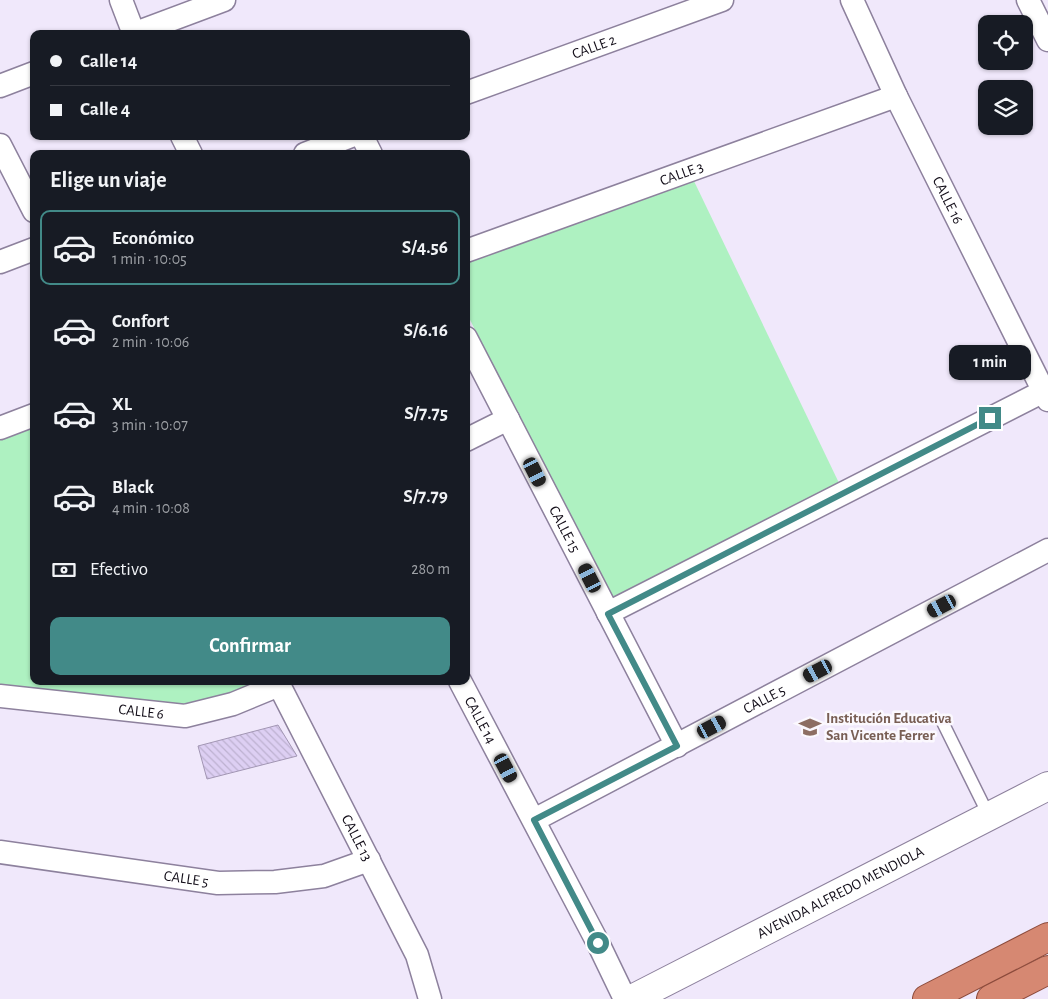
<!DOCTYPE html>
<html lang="es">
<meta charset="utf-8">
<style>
body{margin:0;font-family:"Alegreya Sans",sans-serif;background:#242831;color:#f1f3f6;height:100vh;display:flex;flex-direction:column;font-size:19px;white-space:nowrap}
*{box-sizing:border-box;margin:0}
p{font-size:16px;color:#9ea1a6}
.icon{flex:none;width:28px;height:28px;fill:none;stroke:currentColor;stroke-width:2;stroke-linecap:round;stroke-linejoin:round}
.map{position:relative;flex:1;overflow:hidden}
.panel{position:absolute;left:30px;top:150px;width:440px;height:535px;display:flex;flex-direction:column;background:#171b24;border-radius:10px;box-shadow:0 1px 4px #0004}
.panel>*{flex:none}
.guide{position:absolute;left:30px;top:30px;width:440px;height:110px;border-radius:10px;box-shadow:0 1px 4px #0004;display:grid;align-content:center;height:110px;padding:0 20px;background:#171b24}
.tools{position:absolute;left:978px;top:15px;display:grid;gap:10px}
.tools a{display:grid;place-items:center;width:55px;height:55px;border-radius:10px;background:#171b24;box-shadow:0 1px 4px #0004;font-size:25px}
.end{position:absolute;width:22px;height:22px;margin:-11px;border:6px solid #428a88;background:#fff;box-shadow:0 0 0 2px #fff}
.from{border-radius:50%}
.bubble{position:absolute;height:35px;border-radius:10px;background:#171b24;box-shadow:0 1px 4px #0004;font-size:16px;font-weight:700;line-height:35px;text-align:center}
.car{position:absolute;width:15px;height:30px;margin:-15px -8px;border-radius:6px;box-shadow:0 0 4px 1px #0007;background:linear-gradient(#222 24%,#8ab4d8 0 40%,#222 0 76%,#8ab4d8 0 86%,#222 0)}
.guide b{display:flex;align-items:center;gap:18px;height:48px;font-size:19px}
.guide b+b{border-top:1px solid #363941}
.guide i{width:12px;height:12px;background:#f1f3f6}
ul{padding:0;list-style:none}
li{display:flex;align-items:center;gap:15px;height:75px;margin:0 10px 8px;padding:0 10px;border:2px solid transparent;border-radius:10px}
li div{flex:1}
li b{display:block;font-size:19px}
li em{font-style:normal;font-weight:700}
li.current{border-color:#428a88}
li>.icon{width:45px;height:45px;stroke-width:1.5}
h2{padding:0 20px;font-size:22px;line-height:60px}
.pay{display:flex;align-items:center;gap:12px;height:55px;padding:0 20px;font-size:19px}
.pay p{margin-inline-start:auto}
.primary-button{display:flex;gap:10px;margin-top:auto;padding:10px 20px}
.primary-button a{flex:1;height:58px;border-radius:10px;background:#428a88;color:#fff;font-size:20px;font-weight:700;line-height:58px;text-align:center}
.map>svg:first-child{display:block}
.park{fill:#aef1c1}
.building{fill:url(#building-back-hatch);stroke:#a296b3}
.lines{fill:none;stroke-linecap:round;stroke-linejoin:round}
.service-casing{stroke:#8d819d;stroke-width:14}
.minor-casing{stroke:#8d819d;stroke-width:25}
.tertiary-casing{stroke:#8d819d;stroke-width:30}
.trunk-casing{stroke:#8b4a3b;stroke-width:30}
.service{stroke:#fff;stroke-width:11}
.minor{stroke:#fff;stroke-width:22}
.tertiary{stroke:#fff;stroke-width:28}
.trunk{stroke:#d68872;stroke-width:28}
.route{stroke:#428a88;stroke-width:6}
.labels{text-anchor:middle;stroke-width:5;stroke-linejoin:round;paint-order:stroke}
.street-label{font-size:15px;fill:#120d18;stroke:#fbf8fe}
.education-label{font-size:15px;font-weight:bold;fill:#785e54;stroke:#fbf8fe;text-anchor:start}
</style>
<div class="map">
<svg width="1048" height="999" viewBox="0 0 1048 999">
<defs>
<pattern id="building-back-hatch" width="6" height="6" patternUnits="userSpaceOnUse" patternTransform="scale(1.25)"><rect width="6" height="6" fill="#ddcff3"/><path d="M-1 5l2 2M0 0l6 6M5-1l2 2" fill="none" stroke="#bdb1d0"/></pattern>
</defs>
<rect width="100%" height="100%" fill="#f0e8fb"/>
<g class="park">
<path d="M693,179l146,304 -227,115 -146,-286v-49z"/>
<path d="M34,425v256h230l-32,13 -47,13 -185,-21v-249z"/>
</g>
<path class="building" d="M278,725l19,31 -90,23 -9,-33z"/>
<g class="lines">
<g class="service-casing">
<path id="service" d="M943,723l46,93"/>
</g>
<g class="minor-casing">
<g id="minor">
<path d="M121,0l13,34"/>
<path id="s1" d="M852,0l44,96 152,304"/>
<path d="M1028,0l20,40"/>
<path d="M133,34l91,-34"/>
<path d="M0,86l34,-13"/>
<path id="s2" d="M466,93l256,-93"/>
<path d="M182,136l9,18"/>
<path d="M362,136l9,18"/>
<path d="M0,145l34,66"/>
<path d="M305,154l46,-18"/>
<path id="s3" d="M466,251l430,-155"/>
<path d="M0,262l34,-13"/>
<path id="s4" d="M466,338l211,408"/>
<path d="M0,428l34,-13"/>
<path d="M466,440l42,-21"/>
<path d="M608,613l436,-222"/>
<path id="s5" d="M277,681l140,274 13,44"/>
<path id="s6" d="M460,681l138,262 27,56"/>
<path id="s7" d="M0,696l185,20 48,-12 46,-19"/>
<path id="s8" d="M534,820l514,-270"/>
<path id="s9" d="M0,852l218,31 57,-1 49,-6 45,-16"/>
</g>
</g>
<g class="tertiary-casing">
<g id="tertiary">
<path id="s10" d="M632,999l416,-213"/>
</g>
</g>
<g class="trunk-casing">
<g id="trunk">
<path d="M927,999l121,-62"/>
<path d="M991,999l57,-29"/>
</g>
</g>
<use href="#service" class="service"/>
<use href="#minor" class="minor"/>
<use href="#tertiary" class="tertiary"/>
<use href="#trunk" class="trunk"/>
</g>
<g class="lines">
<path class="route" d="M598,943l-64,-123 143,-74 -69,-132 382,-196"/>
</g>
<defs>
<g id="school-bare" transform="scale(1.725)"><path d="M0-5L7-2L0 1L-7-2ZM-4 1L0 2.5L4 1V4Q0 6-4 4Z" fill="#8d6e63" stroke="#fbf8fe" stroke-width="2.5" paint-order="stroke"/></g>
</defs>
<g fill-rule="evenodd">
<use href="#school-bare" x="810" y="727"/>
</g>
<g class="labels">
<g class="street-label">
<text dy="5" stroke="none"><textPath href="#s2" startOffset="136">CALLE 2</textPath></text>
<text dy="5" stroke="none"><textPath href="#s3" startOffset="229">CALLE 3</textPath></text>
<text dy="5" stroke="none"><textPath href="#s1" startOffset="222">CALLE 16</textPath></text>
<text dy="5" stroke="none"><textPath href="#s4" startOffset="215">CALLE 15</textPath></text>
<text dy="5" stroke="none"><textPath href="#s8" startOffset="260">CALLE 5</textPath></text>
<text dy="5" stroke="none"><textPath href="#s7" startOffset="142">CALLE 6</textPath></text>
<text dy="5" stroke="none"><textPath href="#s6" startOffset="44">CALLE 14</textPath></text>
<text dy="5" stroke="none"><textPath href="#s5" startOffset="176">CALLE 13</textPath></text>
<text dy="5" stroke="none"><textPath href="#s9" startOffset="188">CALLE 5</textPath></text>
<text dy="5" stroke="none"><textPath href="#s10" startOffset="234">AVENIDA ALFREDO MENDIOLA</textPath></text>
</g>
<g class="education-label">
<text x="826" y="723">Institución Educativa<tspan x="826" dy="17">San Vicente Ferrer</tspan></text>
</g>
</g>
</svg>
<div class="tools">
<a><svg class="icon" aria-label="locate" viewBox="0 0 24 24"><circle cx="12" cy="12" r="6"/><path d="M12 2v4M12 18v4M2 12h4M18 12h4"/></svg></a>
<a><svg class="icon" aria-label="layers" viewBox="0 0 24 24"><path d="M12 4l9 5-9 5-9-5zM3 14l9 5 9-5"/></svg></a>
</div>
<i class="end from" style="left:598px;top:943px"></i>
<i class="end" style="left:990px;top:418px"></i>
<div class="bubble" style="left:949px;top:345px;width:82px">1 min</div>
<i class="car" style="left:535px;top:472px;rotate:153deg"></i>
<i class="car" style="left:590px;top:578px;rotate:333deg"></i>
<i class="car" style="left:942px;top:606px;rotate:242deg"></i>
<i class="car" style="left:818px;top:671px;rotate:242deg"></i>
<i class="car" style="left:712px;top:727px;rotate:62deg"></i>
<i class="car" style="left:506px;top:768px;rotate:152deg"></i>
<div class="guide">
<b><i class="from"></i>Calle 14</b>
<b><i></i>Calle 4</b>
</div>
<section class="panel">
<h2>Elige un viaje</h2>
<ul>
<li class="current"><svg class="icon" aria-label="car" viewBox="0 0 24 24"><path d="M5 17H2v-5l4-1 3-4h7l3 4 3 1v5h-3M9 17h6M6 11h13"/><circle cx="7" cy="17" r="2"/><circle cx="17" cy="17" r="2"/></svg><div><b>Económico</b><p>1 min · 10:05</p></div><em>S/4.56</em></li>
<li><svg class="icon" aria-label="car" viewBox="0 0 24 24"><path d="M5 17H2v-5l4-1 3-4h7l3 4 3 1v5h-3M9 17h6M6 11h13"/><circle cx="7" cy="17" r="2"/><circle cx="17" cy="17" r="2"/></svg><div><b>Confort</b><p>2 min · 10:06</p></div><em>S/6.16</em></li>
<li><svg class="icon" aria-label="car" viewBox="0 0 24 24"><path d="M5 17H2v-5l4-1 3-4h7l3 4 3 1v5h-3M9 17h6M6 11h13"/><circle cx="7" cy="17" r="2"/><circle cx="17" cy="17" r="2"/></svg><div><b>XL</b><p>3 min · 10:07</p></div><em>S/7.75</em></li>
<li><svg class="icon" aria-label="car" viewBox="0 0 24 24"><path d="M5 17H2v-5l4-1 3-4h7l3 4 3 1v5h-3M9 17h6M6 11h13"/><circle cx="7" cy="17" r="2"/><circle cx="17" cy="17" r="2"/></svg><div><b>Black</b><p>4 min · 10:08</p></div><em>S/7.79</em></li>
</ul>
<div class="pay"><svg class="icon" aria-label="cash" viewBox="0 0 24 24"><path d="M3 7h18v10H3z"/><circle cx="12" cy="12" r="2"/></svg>Efectivo<p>280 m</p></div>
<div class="primary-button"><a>Confirmar</a></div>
</section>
</div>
